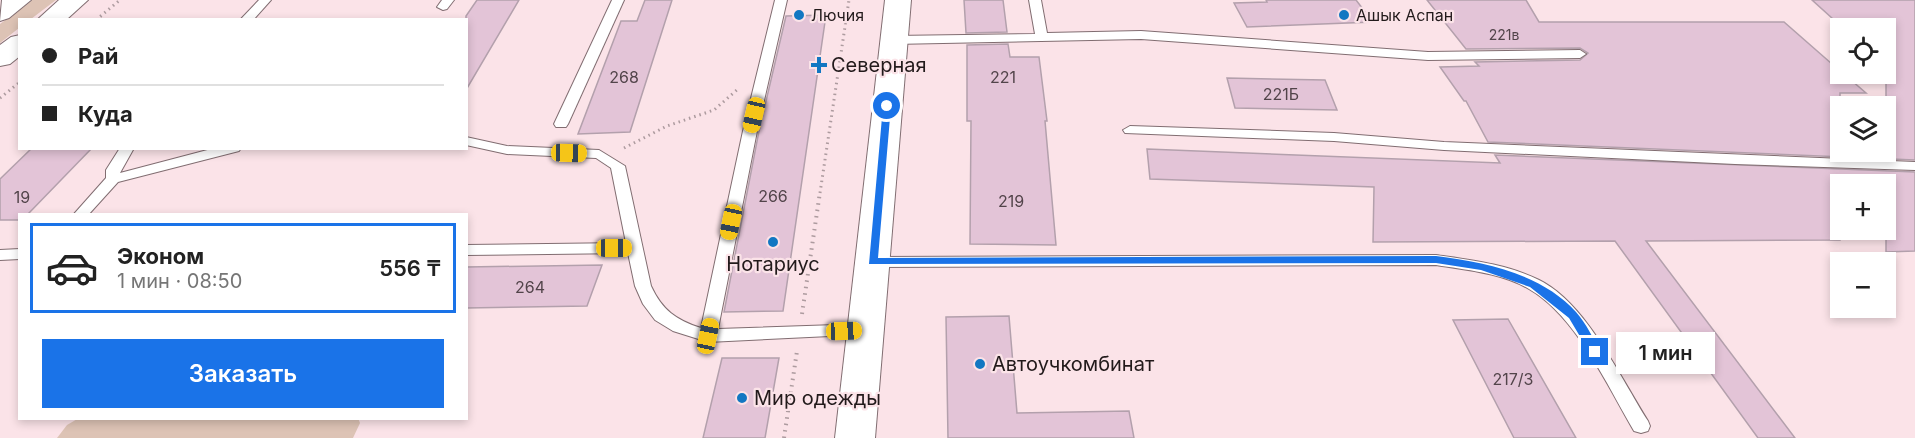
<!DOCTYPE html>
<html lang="ru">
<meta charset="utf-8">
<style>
body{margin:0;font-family:Inter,sans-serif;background:#f2f2f2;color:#222;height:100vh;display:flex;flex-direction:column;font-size:22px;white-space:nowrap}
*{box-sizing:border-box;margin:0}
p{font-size:20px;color:#767676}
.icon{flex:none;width:33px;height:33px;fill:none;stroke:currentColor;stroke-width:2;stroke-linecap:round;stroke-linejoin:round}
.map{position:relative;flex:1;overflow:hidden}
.details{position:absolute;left:18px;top:213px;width:450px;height:207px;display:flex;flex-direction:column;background:#fff;border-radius:0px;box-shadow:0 3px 9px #0003}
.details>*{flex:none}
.guide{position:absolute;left:18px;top:18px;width:450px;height:132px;border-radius:0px;box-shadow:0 3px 9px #0003;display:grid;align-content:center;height:132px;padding:0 24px;background:#fff}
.fabs{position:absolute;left:1830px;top:18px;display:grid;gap:12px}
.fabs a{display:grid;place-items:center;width:66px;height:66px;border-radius:0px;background:#fff;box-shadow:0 3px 9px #0003;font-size:30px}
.end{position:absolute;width:27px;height:27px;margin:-14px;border:8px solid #1a73e8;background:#fff;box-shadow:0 0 0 3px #fff}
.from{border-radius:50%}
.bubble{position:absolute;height:42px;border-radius:0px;background:#fff;box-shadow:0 3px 9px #0003;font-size:20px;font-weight:600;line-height:42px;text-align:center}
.car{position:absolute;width:18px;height:36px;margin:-18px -9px;border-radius:8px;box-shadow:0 0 4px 2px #0007;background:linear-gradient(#f5c518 24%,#345 0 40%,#f5c518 0 76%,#345 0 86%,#f5c518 0)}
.guide b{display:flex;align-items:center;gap:21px;height:57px;font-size:22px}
.guide b+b{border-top:2px solid #e0e0e0}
.guide i{width:15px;height:15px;background:#222}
ul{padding:10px 0 0;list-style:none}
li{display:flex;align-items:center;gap:18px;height:90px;margin:0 12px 9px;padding:0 12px;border:3px solid transparent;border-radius:0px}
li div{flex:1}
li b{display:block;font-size:22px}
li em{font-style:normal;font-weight:600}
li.current{border-color:#1a73e8}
li>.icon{width:54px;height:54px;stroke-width:1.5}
.primary-button{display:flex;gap:12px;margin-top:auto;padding:12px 24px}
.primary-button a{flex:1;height:69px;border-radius:0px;background:#1a73e8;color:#fff;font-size:24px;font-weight:600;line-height:69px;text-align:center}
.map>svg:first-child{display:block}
.green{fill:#ddc3b5}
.building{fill:#e3c4d7;stroke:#b3a0ac;stroke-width:1.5}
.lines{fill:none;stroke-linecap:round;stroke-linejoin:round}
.service-casing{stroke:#816d71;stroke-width:2}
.secondary-casing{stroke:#816d71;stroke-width:2}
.path-far1{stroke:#ad9b9f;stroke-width:3;stroke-dasharray:1.5 4;stroke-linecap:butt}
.path{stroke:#ad9b9f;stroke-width:4;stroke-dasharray:1.5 5;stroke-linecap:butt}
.service{fill:#fff;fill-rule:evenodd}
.secondary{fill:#fff;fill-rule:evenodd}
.route{fill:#1a73e8}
.poi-dot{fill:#1277c2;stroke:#fbe3e8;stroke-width:2}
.labels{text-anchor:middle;stroke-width:4.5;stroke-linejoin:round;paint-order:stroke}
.far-number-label{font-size:14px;fill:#52444a}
.far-poi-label{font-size:16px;fill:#221a1b;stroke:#fbe3e8;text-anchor:start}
.number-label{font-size:16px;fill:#52444a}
.poi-label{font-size:20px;fill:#221a1b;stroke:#fbe3e8;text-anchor:start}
</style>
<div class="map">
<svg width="1915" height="438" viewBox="0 0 1915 438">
<rect width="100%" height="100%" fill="#fbe3e8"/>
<g class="green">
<path d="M32,0h24l-25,19 -11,1 -1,8 -19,15v-19z"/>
<path d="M79,418h279l2,5 -7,15h-296l10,-13z"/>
</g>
<g class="building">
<path d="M477,0h42l-53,90v-74z"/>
<path d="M645,0h27l-42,132 -52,2 43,-113h16z"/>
<path d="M964,0h39l4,32 -41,1z"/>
<path d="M1266,0h90l17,22 -126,5 -13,-24 33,-1z"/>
<path d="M1427,0h99l13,22h245l56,49v3h4l22,19h-26v59h46v-124h-43l-31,-28h103v160l-427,-18 -22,-41h-2l-24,-34 39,-1 -4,-4 105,-2 8,-7 -8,-5 -114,1z"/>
<path d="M826,15l-43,296 -59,1 35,-181 27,-115z"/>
<path d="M1008,44l2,13h29l8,64h-2l11,124 -86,-1 1,-123h-4v-76z"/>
<path d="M1227,78l98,2 12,30 -102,-2z"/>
<path d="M32,148h60l-64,66h-8v6h-20v-41z"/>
<path d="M1147,149l353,14 -5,-8 420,17v79l-29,1v-68h-46v56l-194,1 149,197h-37l-143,-197 -242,1 1,-55 -224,-8z"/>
<path d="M602,265l-15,41 -121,2v-41z"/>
<path d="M1009,316l8,97 112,-2 5,27h-186l-2,-121z"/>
<path d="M1508,319l68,119h-62l-61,-118z"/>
<path d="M722,358h57l-14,80h-62z"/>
</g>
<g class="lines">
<g class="service-casing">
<g id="service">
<path d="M259,0h12l-18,20h-13z"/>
<path d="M442,0h12l-7,9 -4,1 -6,-3z"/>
<path d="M612,0h12l-56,124 -2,3h-10l-2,-3z"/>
<path d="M775,0h12l-30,131 -39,198 148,-5 6,2 2,4 -2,4 -164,8 -35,-11 -18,-11 -12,-16 -8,-18 -7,-33 -162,2v-10l160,-2 -15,-75 -15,-10 -89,-4 -41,-9v-8l41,9 92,4 26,16 26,120c11,24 25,34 50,42l42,-197z"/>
<path d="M1029,0h12l6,33 94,-2 287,21 152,-2 6,4 -6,4 -152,2 -287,-21 -248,5 -6,-4 6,-4 142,-2z"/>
<path d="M1130,126l204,7 110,9 471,20v8l-180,-6 -291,-14 -110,-9 -209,-8 -2,-3z"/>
<path d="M120,148h14l-14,25 95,-25h26l-2,3 -121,31 -29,32h-15l32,-36v-8z"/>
<path d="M20,249v10l-20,1v-10z"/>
<path d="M1436,255c34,5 71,9 103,25 47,23 81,97 109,141l2,5 -2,5 -7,2 -7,-2c-27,-46 -58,-115 -105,-142 -27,-16 -62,-19 -93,-24l-564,2 -6,-1 -2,-4 2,-4 6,-1z"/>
</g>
</g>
<g class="secondary-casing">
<g id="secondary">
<path d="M2,0h29l-22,18 -9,3z"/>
<path d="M59,0h29l-22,20h-29z"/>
<path d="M885,0h26l-36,438h-40z"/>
<path d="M20,35v21l-10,8 -10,2v-21l11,-8z"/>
</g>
</g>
<g class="path-far1">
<path d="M96,20l24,-20"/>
<path d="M0,98l20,-16"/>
<path d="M624,148l43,-22 47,-16 24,-21"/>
<path d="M820,193l29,-193"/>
</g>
<g class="path">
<path d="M802,314l18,-122"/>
<path d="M784,438l13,-87"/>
</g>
<use href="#service" class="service"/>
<use href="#secondary" class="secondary"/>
</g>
<path class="route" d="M887,104l4,2 -13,152 558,-2c49,6 106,18 140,56 10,11 18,28 25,40l-6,4 -4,-1 -22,-37 -39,-31 -49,-17 -45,-7 -567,1 14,-158z"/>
<g class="poi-dot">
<circle cx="799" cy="15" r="6"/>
<circle cx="1344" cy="15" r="6"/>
<path d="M816 56h6v6h6v6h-6v6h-6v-6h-6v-6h6z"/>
<circle cx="773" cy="242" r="6"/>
<circle cx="980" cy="364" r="6"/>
<circle cx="742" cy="398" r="6"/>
</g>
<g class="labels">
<g class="far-number-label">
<text x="1504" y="40">221в</text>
</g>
<g class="far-poi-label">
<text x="811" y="21">Лючия</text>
<text x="1356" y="21">Ашык Аспан</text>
</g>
<g class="number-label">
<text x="624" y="83">268</text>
<text x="1003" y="83">221</text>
<text x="1281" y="100">221Б</text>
<text x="773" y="202">266</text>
<text x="22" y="203">19</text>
<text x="1011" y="207">219</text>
<text x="530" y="293">264</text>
<text x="1513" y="385">217/3</text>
</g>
<g class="poi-label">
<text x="831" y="72">Северная</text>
<text x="773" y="271" text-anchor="middle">Нотариус</text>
<text x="992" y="371">Автоучкомбинат</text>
<text x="754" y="405">Мир одежды</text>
</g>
</g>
</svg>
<div class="fabs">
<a><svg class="icon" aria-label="locate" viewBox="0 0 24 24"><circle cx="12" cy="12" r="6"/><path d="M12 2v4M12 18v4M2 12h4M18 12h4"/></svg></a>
<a><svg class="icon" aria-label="layers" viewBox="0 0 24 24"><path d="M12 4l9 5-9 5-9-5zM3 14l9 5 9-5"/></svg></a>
<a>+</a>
<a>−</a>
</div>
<i class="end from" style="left:887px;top:106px"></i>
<i class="end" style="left:1595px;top:352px"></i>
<div class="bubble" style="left:1616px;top:332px;width:99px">1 мин</div>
<i class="car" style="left:754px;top:115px;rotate:193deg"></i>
<i class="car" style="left:569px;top:153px;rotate:91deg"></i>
<i class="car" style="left:731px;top:222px;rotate:192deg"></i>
<i class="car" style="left:614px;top:248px;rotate:90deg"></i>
<i class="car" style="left:844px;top:331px;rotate:88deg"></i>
<i class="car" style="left:708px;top:336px;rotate:12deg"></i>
<div class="guide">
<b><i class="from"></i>Рай</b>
<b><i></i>Куда</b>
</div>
<section class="details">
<ul>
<li class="current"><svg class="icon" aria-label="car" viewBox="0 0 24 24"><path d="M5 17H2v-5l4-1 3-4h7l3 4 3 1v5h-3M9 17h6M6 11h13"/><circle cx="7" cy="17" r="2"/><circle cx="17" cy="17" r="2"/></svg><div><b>Эконом</b><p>1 мин · 08:50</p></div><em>556 ₸</em></li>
</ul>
<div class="primary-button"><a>Заказать</a></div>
</section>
</div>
